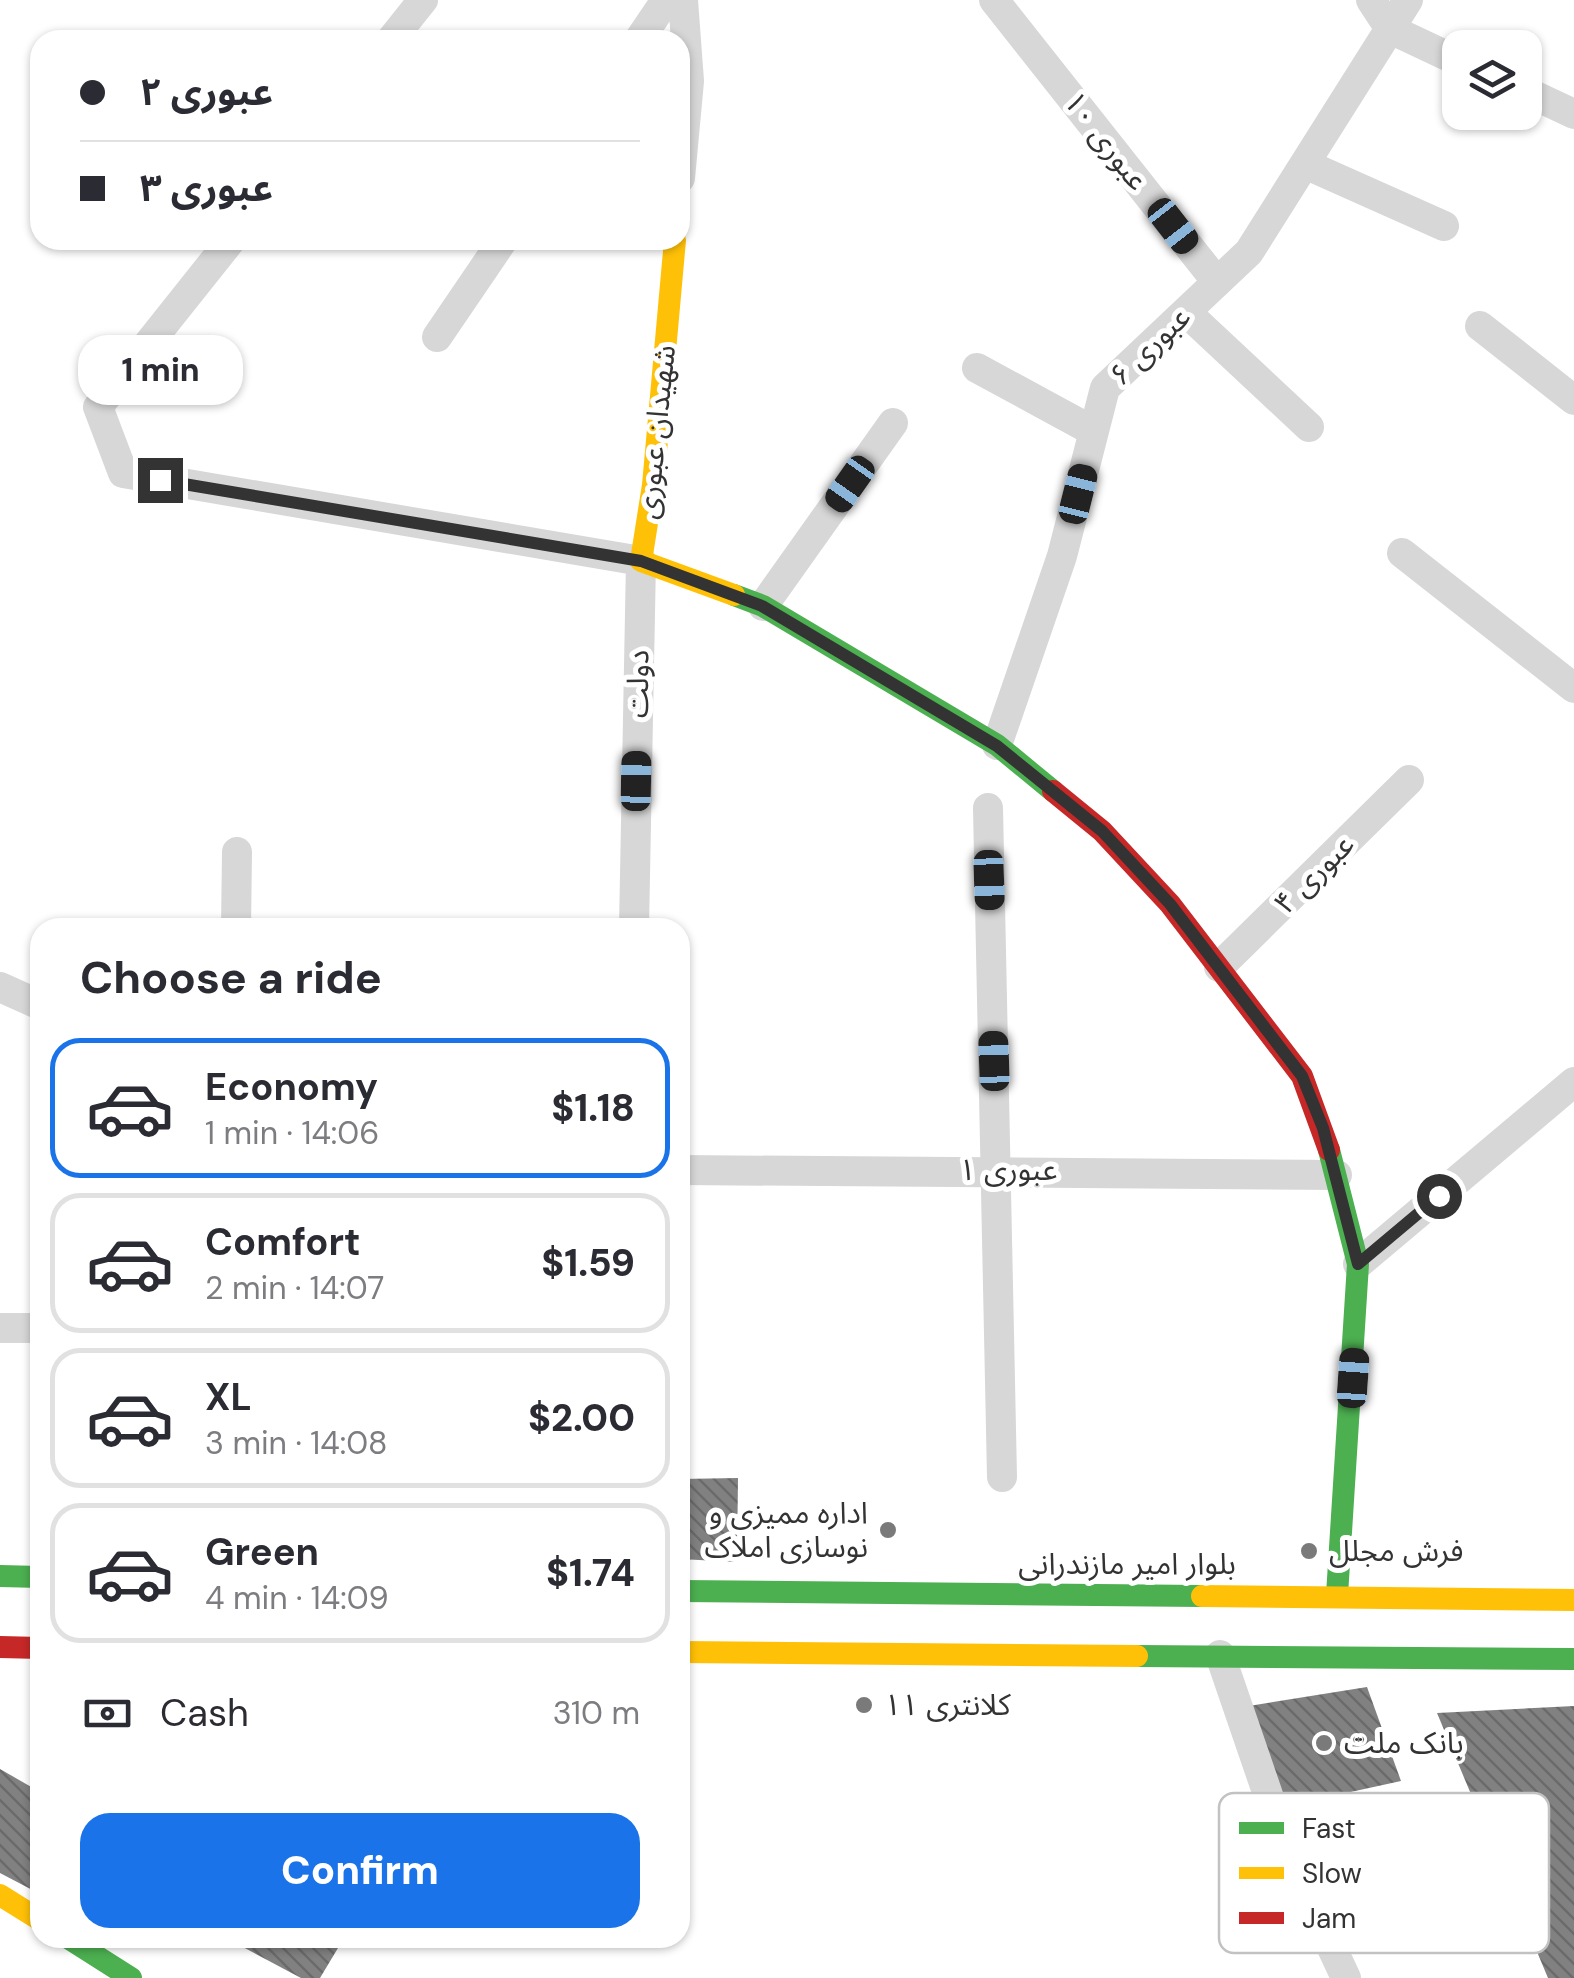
<!DOCTYPE html>
<meta charset="utf-8">
<style>
body{margin:0;font-family:"DM Sans","Noto Sans Arabic",sans-serif;background:#f2f2f3;color:#2b2b33;height:100vh;display:flex;flex-direction:column;font-size:38px;white-space:nowrap}
*{box-sizing:border-box;margin:0}
p{font-size:32px;color:#7c7c81}
.icon{flex:none;width:55px;height:55px;fill:none;stroke:currentColor;stroke-width:2;stroke-linecap:round;stroke-linejoin:round}
.map{position:relative;flex:1;overflow:hidden}
.side{position:absolute;left:30px;top:918px;width:660px;height:1030px;display:flex;flex-direction:column;background:#fff;border-radius:30px;box-shadow:0 2px 8px #0004}
.side>*{flex:none}
.guide{position:absolute;left:30px;top:30px;width:660px;height:220px;border-radius:30px;box-shadow:0 2px 8px #0004;display:grid;align-content:center;height:220px;padding:0 50px;background:#fff}
.buttons{position:absolute;left:1442px;top:30px;display:grid;gap:20px}
.buttons a{display:grid;place-items:center;width:100px;height:100px;border-radius:20px;background:#fff;box-shadow:0 2px 8px #0004;font-size:50px}
.end{position:absolute;width:45px;height:45px;margin:-22px;border:12px solid #333;background:#fff;box-shadow:0 0 0 5px #fff}
.from{border-radius:50%}
.bubble{position:absolute;height:70px;border-radius:30px;background:#fff;box-shadow:0 2px 8px #0004;font-size:32px;font-weight:800;line-height:70px;text-align:center}
.car{position:absolute;width:30px;height:60px;margin:-30px -15px;border-radius:12px;box-shadow:0 0 8px 2px #0007;background:linear-gradient(#222 24%,#8ab4d8 0 40%,#222 0 76%,#8ab4d8 0 86%,#222 0)}
.guide b{display:flex;align-items:center;gap:35px;height:95px;font-size:38px}
.guide b+b{border-top:2px solid #e1e1e2}
.guide i{width:25px;height:25px;background:#2b2b33}
ul{padding:0;list-style:none}
li{display:flex;align-items:center;gap:30px;height:140px;margin:0 20px 15px;padding:0 30px;border:5px solid #e1e1e2;border-radius:30px}
li div{flex:1}
li b{display:block;font-size:38px}
li em{font-style:normal;font-weight:800}
li.on{border-color:#1a73e8}
li>.icon{width:90px;height:90px;stroke-width:1.5}
h2{padding:0 50px;font-size:45px;line-height:120px}
.pay{display:flex;align-items:center;gap:25px;height:110px;padding:0 50px;font-size:38px}
.pay p{margin-inline-start:auto}
.button{display:flex;gap:20px;margin-top:auto;padding:20px 50px}
.button a{flex:1;height:115px;border-radius:30px;background:#1a73e8;color:#fff;font-size:40px;font-weight:800;line-height:115px;text-align:center}
.map>svg:first-child{display:block}
.building{fill:url(#building-back-hatch)}
.lines{fill:none;stroke-linecap:round;stroke-linejoin:round}
.street{stroke:#d7d7d7;stroke-width:30}
.fast{stroke:#4caf50;stroke-width:22}
.slow{stroke:#ffc107;stroke-width:22}
.jam{stroke:#c62828;stroke-width:22}
.route{stroke:#333;stroke-width:12}
.poi-dot{fill:#7a7a7a;stroke:#fff;stroke-width:4}
.labels{text-anchor:middle;stroke-width:10;stroke-linejoin:round;paint-order:stroke}
.street-label{font-size:30px;fill:#333;stroke:#fff}
.poi-label{font-size:30px;fill:#333;stroke:#fff;text-anchor:start}
.key{fill:#fff;stroke:#c2c2c2;stroke-width:2.5}
.key-label{font-size:28px;fill:#333}
</style>
<div class="map">
<svg width="1574" height="1978" viewBox="0 0 1574 1978">
<defs>
<pattern id="building-back-hatch" width="6" height="6" patternUnits="userSpaceOnUse" patternTransform="scale(2.5)"><rect width="6" height="6" fill="#818181"/><path d="M-1 5l2 2M0 0l6 6M5-1l2 2" fill="none" stroke="#6a6a6a"/></pattern>
</defs>
<rect width="100%" height="100%" fill="#fff"/>
<g class="building">
<path d="M738,1478l-1,84 -57,-3v-80z"/>
<path d="M1367,1687l34,94 -119,26 -33,-101z"/>
<path d="M1574,1706v272h-26l-111,-265z"/>
<path d="M0,1769l40,23v102l-40,-21z"/>
<path d="M226,1938h118l-24,40h-19z"/>
</g>
<g class="lines">
<g class="street">
<path d="M994,0l223,282"/>
<path d="M1371,0l19,29 70,33"/>
<path d="M391,40l32,-40"/>
<path d="M639,40l27,-40"/>
<path d="M1525,91l49,23"/>
<path d="M1305,164l139,62"/>
<path d="M680,178l9,-97 -6,-81"/>
<path d="M231,240l-133,167 25,66 518,88 -7,367"/>
<path d="M1186,312l123,115"/>
<path d="M1480,326l94,74"/>
<path d="M437,337l66,-97"/>
<path d="M977,368l116,63"/>
<path d="M1402,553l172,135"/>
<path d="M763,606l130,-183"/>
<path d="M997,745l65,-189 43,-168 144,-136 159,-252"/>
<path d="M988,808l14,669"/>
<path d="M236,928l1,-76"/>
<path d="M1219,967l190,-187"/>
<path d="M0,987l40,18"/>
<path d="M680,1170l657,5"/>
<path d="M1358,1264l216,-182"/>
<path d="M0,1328h40"/>
<path d="M1220,1655l69,201 57,122"/>
</g>
<g class="fast">
<path d="M734,595l29,11 234,139 56,46"/>
<path d="M1329,1150l29,114 -21,331"/>
<path d="M0,1576l40,1"/>
<path d="M680,1591l522,5"/>
<path d="M1137,1656l437,3"/>
<path d="M68,1938l63,40"/>
</g>
<g class="slow">
<path d="M675,240l-22,245 -12,76 93,34"/>
<path d="M1202,1596l372,4"/>
<path d="M680,1652l457,4"/>
<path d="M0,1895l40,25"/>
</g>
<g class="jam">
<path d="M1053,791l49,40 68,73 132,172 27,74"/>
<path d="M0,1647l40,1"/>
</g>
</g>
<g class="lines">
<path class="route" d="M160,480l481,81 121,45 235,140 105,85 68,73 132,172 21,52 35,136 81,-68"/>
</g>
<g class="poi-dot">
<circle cx="888" cy="1530" r="10"/>
<circle cx="1309" cy="1551" r="10"/>
<circle cx="864" cy="1705" r="10"/>
<circle cx="1324" cy="1743" r="10"/>
</g>
<g class="labels">
<g class="street-label">
<text transform="translate(1106 141) rotate(52)" y="10">عبوری ۱۰</text>
<text transform="translate(1150 346) rotate(-44)" y="10">عبوری ۶</text>
<text transform="translate(656 432) rotate(-84)" y="10">شهیدان عبوری</text>
<text transform="translate(638 684) rotate(-89)" y="10">دولت</text>
<text transform="translate(1314 874) rotate(-45)" y="10">عبوری ۴</text>
<text x="1008" y="1180">عبوری ۱</text>
<text x="1127" y="1574">بلوار امیر مازندرانی</text>
</g>
<g class="poi-label">
<text x="868" y="1523" text-anchor="end">اداره ممیزی و<tspan x="868" dy="34">نوسازی املاک</tspan></text>
<text x="1329" y="1561">فرش مجلل</text>
<text x="884" y="1715">کلانتری ۱۱</text>
<text x="1344" y="1753">بانک ملت</text>
</g>
</g>
<rect x="1219" y="1793" width="330" height="160" rx="15" class="key"/>
<rect x="1239" y="1822" width="45" height="12" fill="#4caf50"/>
<rect x="1239" y="1867" width="45" height="12" fill="#ffc107"/>
<rect x="1239" y="1912" width="45" height="12" fill="#c62828"/>
<g class="key-label">
<text x="1302" y="1838">Fast</text>
<text x="1302" y="1883">Slow</text>
<text x="1302" y="1928">Jam</text>
</g>
</svg>
<div class="buttons">
<a><svg class="icon" aria-label="layers" viewBox="0 0 24 24"><path d="M12 4l9 5-9 5-9-5zM3 14l9 5 9-5"/></svg></a>
</div>
<i class="end from" style="left:1439px;top:1196px"></i>
<i class="end" style="left:160px;top:480px"></i>
<div class="bubble" style="left:78px;top:335px;width:165px">1 min</div>
<i class="car" style="left:1173px;top:226px;rotate:142deg"></i>
<i class="car" style="left:850px;top:484px;rotate:215deg"></i>
<i class="car" style="left:1078px;top:494px;rotate:14deg"></i>
<i class="car" style="left:636px;top:781px;rotate:1deg"></i>
<i class="car" style="left:989px;top:880px;rotate:178deg"></i>
<i class="car" style="left:994px;top:1061px;rotate:358deg"></i>
<i class="car" style="left:1353px;top:1378px;rotate:4deg"></i>
<div class="guide">
<b><i class="from"></i>عبوری ۲</b>
<b><i></i>عبوری ۳</b>
</div>
<section class="side">
<h2>Choose a ride</h2>
<ul>
<li class="on"><svg class="icon" aria-label="car" viewBox="0 0 24 24"><path d="M5 17H2v-5l4-1 3-4h7l3 4 3 1v5h-3M9 17h6M6 11h13"/><circle cx="7" cy="17" r="2"/><circle cx="17" cy="17" r="2"/></svg><div><b>Economy</b><p>1 min · 14:06</p></div><em>$1.18</em></li>
<li><svg class="icon" aria-label="car" viewBox="0 0 24 24"><path d="M5 17H2v-5l4-1 3-4h7l3 4 3 1v5h-3M9 17h6M6 11h13"/><circle cx="7" cy="17" r="2"/><circle cx="17" cy="17" r="2"/></svg><div><b>Comfort</b><p>2 min · 14:07</p></div><em>$1.59</em></li>
<li><svg class="icon" aria-label="car" viewBox="0 0 24 24"><path d="M5 17H2v-5l4-1 3-4h7l3 4 3 1v5h-3M9 17h6M6 11h13"/><circle cx="7" cy="17" r="2"/><circle cx="17" cy="17" r="2"/></svg><div><b>XL</b><p>3 min · 14:08</p></div><em>$2.00</em></li>
<li><svg class="icon" aria-label="car" viewBox="0 0 24 24"><path d="M5 17H2v-5l4-1 3-4h7l3 4 3 1v5h-3M9 17h6M6 11h13"/><circle cx="7" cy="17" r="2"/><circle cx="17" cy="17" r="2"/></svg><div><b>Green</b><p>4 min · 14:09</p></div><em>$1.74</em></li>
</ul>
<div class="pay"><svg class="icon" aria-label="cash" viewBox="0 0 24 24"><path d="M3 7h18v10H3z"/><circle cx="12" cy="12" r="2"/></svg>Cash<p>310 m</p></div>
<div class="button"><a>Confirm</a></div>
</section>
</div>
